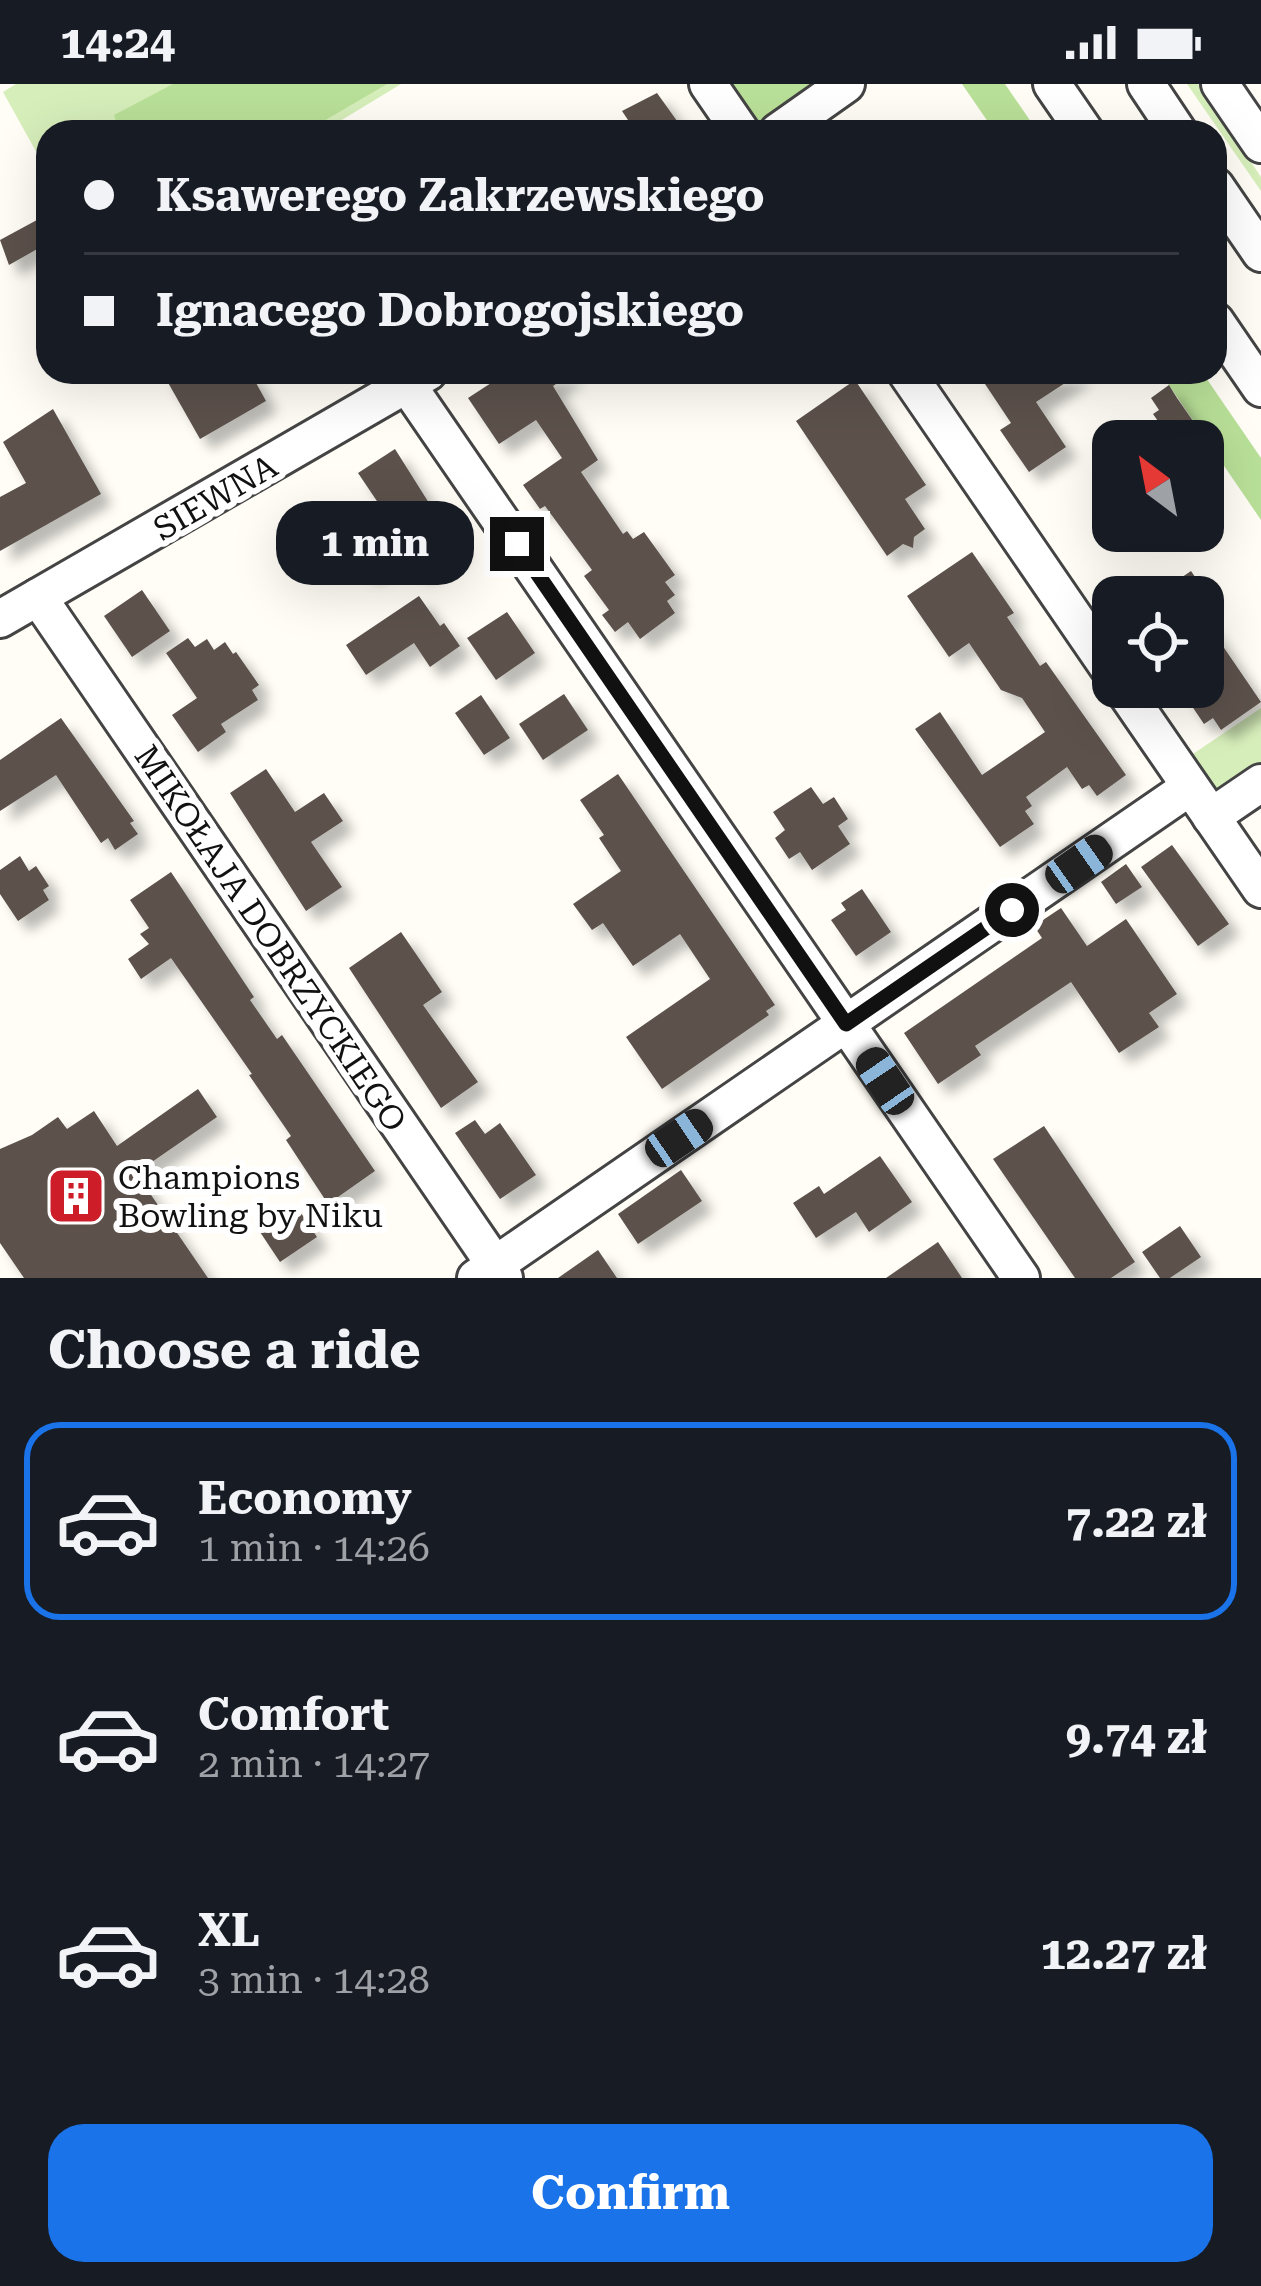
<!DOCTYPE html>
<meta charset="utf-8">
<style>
body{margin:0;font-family:"Roboto Serif",serif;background:#20242c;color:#f1f3f6;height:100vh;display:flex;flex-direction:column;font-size:45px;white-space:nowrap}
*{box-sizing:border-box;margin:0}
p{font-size:39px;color:#9ea1a6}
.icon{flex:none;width:66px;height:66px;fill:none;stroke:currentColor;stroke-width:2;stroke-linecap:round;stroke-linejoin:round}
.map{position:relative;height:1194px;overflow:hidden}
.details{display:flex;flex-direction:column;background:#171b24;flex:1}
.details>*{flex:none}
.top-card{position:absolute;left:36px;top:36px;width:1191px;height:264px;border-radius:36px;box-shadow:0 12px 48px #0002;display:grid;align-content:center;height:264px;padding:0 48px;background:#171b24}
.needle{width:78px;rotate:328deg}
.buttons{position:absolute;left:1092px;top:336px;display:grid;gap:24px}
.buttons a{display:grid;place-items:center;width:132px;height:132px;border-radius:24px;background:#171b24;box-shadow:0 12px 48px #0002;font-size:60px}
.end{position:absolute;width:54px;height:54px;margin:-27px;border:15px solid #111;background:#fff;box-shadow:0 0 0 6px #fff}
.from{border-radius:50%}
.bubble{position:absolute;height:84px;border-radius:36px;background:#171b24;box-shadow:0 12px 48px #0002;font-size:39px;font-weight:700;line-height:84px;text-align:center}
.car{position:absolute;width:36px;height:72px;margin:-36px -18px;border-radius:15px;box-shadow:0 0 9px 3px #0007;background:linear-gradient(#222 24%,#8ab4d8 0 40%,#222 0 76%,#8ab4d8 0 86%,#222 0)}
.top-card b{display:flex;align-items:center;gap:42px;height:114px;font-size:45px}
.top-card b+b{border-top:3px solid #363941}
.top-card i{width:30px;height:30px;background:#f1f3f6}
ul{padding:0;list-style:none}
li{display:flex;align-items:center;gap:36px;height:198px;margin:0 24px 18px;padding:0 24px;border:6px solid transparent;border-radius:36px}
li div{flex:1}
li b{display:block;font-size:45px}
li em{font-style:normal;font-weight:700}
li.on{border-color:#1a73e8}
li>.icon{width:108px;height:108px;stroke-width:1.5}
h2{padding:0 48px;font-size:54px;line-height:144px}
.cta{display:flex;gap:24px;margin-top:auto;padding:24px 48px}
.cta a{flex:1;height:138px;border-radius:36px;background:#1a73e8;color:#fff;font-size:48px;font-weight:700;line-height:138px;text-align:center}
.status{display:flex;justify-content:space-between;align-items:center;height:84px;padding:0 60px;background:#171b24;direction:ltr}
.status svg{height:33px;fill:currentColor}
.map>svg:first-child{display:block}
.green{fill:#d6eeba}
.forest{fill:#b9e098}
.building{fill:#5b514c;filter:url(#shadow)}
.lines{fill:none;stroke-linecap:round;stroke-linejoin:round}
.minor-casing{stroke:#444;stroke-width:42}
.minor{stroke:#fff;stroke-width:36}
.route{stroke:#111;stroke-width:15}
.labels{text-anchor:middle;stroke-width:12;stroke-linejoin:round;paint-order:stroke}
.street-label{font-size:33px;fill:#111;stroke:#fff}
.poi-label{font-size:33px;fill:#111;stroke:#fff;text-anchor:start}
</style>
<div class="status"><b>14:24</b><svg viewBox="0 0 49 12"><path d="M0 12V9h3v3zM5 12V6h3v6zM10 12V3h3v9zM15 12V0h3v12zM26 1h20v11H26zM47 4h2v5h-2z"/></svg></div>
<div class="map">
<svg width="1261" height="1194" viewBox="0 0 1261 1194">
<defs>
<filter id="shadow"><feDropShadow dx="11" dy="11" stdDeviation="6" flood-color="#0004"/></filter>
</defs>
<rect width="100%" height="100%" fill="#fffdf5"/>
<g class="green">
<path d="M16,0h385l-79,48h-274v41l-45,-81z"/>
<path d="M1187,0h11l63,93v14z"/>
<path d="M1261,624v64l-41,21 -30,-37z"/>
</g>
<g class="forest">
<path d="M173,0h214l-82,48h-185l-6,-17z"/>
<path d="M728,0h91l-40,39 -23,1z"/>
<path d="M962,0h43l33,48h-43z"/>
<path d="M1160,288h42l59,86v62z"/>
</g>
<g class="building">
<path d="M657,9l28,39h-49l-14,-21z"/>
<path d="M48,130v29l-39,22 -9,-25z"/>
<path d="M162,288h88l16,29 -66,38z"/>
<path d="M508,288h66l-21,14 45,74 -17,12 42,62 4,-3 6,8 11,-7 31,43 -10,7 10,13 -8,6 8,12 -35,26 -12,-17 -13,10 -13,-17 7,-5 -25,-34 8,-6 -47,-64 -5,3 -17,-24 39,-27 -26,-38 -37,24 -31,-46z"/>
<path d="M977,288h105l-46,30 30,45 -37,25 -29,-42 11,-7z"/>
<path d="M855,296l71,105 -21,14 20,30 -11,8 -1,11 -10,-4 -16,12 -91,-135z"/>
<path d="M1169,301l8,13 30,43h-35l-19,-27 6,-4 -8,-12z"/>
<path d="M53,325l48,85 -101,57v-54l26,-14 -23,-41z"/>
<path d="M395,365l63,100 -40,23 -14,-25 -37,26 -13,-19 13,-9 -9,-13 27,-19 -27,-40z"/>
<path d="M972,468l42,61 -7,4 33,49 6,-4 80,113 -29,21 -8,-11 -7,4 -15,-22 -41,30 6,9 -7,5 9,13 -34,23 -85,-118 25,-17 42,63 63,-43 -23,-34 -21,-8 -32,-47 -20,14 -42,-61z"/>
<path d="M1191,487l18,26h-56z"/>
<path d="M142,506l28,41 -38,26 -28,-41z"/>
<path d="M419,512l21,30 4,-3 16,23 -30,21 -16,-24 -48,32 -20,-30z"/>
<path d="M507,528l28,41 -39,27 -29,-42z"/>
<path d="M1203,533l58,85 -40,28 -8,-12 -9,6 -25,-37h24z"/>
<path d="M188,554l7,9 12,-8 7,11 11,-8 8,12 3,-2 23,33 -7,5 6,10 -37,24 5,8 -28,20 -26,-37 25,-17 -31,-45z"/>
<path d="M564,610l24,36 -45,30 -24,-36z"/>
<path d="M481,611l29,43 -26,17 -29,-42z"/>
<path d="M61,634l73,103 -4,2 8,11 -23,16 -7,-12 -7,5 -45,-68 -56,36v-51z"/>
<path d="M266,685l29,43 29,-19 19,28 -32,21 31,45 -36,24 -76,-118z"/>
<path d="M618,690l157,231 -9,6 3,4 -107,74 -36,-52 84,-58 -30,-45 -47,32 -30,-43 -11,7 -19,-26 48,-33 -22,-33 5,-3 -24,-35z"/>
<path d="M811,703l12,17 11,-7 14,22 -10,7 12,18 -38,26 -12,-18 -11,7 -14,-21 10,-8 -12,-18z"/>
<path d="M1172,761l57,79 -31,22 -57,-79z"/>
<path d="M20,772l9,15 7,-5 13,20 -6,4 6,10 -31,21 -18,-27v-24z"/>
<path d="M1126,780l16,23 -26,17 -15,-22z"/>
<path d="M171,788l83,125 -4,3 27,39 5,-4 93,136 -47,33 -42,-64 5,-4 -42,-61 3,-1 -81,-116 -30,21 -13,-20 21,-15 -9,-10 9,-6 -19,-28z"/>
<path d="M862,805l29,43 -35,24 -25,-36 15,-10 -5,-7z"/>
<path d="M1061,824l26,38 39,-27 51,75 -28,19 10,14 -40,26 -48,-71 -96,64 6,9 -43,29 -34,-51 138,-95 -8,-12z"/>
<path d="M401,848l41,60 -19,13 55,77 -37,26 -92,-140z"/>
<path d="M198,1005l19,28 -81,56 72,105h-184l-24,-35v-94l32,-14 26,-18 9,12 27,-18 23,35z"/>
<path d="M475,1036l10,14 15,-11 36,52 -36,24 -45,-66z"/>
<path d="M1044,1042l91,136 -24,16h-36l-82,-119z"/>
<path d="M880,1072l32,46 -43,30 -13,-20 -40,26 -23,-35 26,-17 5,8z"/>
<path d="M681,1086l21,31 -64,43 -20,-30z"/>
<path d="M297,1123l20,30 -37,25 -20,-30z"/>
<path d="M1180,1142l21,31 -31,21h-10l-18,-26z"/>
<path d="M938,1158l24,36h-76z"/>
<path d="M598,1166l19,28h-59z"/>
</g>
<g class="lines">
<g class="minor-casing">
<g id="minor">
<path d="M708,0l33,48"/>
<path d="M1052,0l33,48"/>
<path d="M1146,0l32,48"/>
<path d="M1220,0l41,60"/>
<path d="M778,48l68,-48"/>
<path d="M1215,102l46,67"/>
<path d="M1215,237l46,67"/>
<path d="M906,288l207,302"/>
<path d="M408,302l613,892"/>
<path d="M38,513l466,681"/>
<path d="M0,535l428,-247"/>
<path d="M1122,603l139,202"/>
<path d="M1211,733l50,-34"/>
<path d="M476,1194l714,-491"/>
</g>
</g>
<use href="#minor" class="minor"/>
</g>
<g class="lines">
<path class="route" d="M517,460l329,480 166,-114"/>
</g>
<defs>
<g id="building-square" transform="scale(3)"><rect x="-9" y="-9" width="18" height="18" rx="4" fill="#cd1d28" stroke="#fff"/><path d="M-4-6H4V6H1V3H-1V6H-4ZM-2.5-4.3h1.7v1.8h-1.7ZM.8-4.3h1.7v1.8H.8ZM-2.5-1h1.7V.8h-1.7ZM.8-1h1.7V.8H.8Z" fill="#fff"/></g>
</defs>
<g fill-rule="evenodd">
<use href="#building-square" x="76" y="1112"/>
</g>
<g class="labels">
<g class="street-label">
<text transform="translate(215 413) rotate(-30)" y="12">SIEWNA</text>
<text transform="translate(271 854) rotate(56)" y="12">MIKOŁAJA DOBRZYCKIEGO</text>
</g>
<g class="poi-label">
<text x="118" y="1105">Champions<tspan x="118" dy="38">Bowling by Niku</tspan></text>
</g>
</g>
</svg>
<div class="buttons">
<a><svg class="needle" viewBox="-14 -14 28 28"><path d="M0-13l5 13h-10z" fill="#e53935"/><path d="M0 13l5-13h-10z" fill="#9ea1a6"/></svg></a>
<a><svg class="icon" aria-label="locate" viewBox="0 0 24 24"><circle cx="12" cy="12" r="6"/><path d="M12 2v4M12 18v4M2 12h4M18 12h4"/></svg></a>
</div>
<i class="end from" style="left:1012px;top:826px"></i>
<i class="end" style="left:517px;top:460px"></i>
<div class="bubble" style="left:276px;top:417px;width:198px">1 min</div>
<i class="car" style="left:1079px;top:780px;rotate:55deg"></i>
<i class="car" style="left:885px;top:997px;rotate:326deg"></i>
<i class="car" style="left:679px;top:1054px;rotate:56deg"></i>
<div class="top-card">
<b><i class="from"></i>Ksawerego Zakrzewskiego</b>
<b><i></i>Ignacego Dobrogojskiego</b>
</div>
</div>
<section class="details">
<h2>Choose a ride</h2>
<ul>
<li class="on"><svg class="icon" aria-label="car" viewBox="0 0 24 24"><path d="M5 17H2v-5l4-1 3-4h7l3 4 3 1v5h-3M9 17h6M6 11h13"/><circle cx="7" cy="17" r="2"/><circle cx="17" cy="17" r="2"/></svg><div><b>Economy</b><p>1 min · 14:26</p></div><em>7.22 zł</em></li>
<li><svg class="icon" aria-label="car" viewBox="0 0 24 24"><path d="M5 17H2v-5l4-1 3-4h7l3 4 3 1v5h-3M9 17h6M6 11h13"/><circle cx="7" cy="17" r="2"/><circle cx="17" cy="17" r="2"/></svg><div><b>Comfort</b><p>2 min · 14:27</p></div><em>9.74 zł</em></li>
<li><svg class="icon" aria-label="car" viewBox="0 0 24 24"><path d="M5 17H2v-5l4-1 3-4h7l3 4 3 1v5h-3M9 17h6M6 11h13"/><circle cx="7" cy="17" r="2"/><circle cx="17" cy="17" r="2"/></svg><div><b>XL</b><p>3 min · 14:28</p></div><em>12.27 zł</em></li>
</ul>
<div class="cta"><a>Confirm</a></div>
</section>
